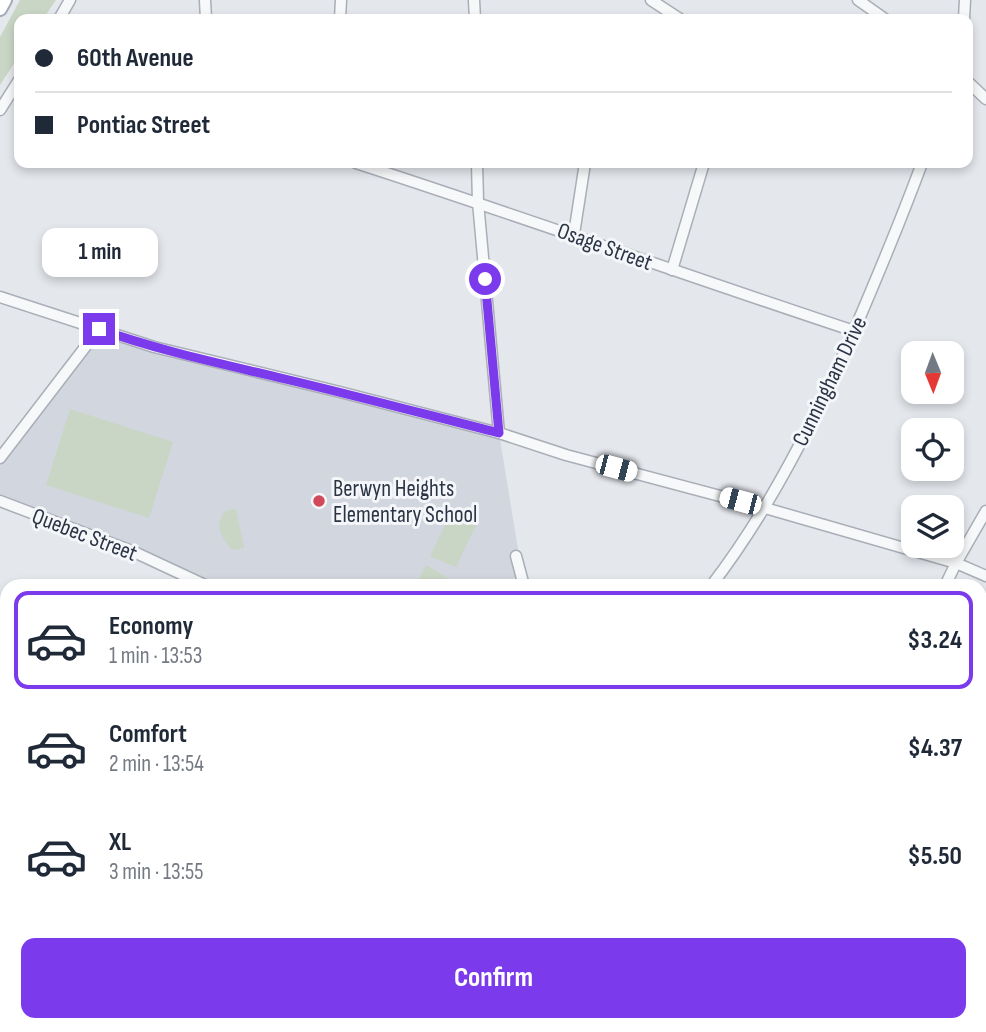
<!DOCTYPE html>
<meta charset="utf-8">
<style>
body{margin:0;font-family:"Sofia Sans Condensed",sans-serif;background:#f2f2f3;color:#1f2937;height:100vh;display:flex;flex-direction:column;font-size:26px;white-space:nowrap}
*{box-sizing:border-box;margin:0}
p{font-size:23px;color:#747a83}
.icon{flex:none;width:38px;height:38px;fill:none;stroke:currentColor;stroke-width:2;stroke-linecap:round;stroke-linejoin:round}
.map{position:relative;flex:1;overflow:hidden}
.panel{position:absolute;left:0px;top:579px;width:987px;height:453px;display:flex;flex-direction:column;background:#fff;border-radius:21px 21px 0 0;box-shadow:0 4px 10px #0003}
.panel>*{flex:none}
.hud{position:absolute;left:14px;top:14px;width:959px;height:154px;border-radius:14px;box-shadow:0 4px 10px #0003;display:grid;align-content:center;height:154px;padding:0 21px;background:#fff}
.needle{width:46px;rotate:179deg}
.tools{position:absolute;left:901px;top:341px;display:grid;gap:14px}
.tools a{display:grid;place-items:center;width:63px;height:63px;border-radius:14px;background:#fff;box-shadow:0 4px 10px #0003;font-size:35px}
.end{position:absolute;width:32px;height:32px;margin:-16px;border:9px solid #7c3aed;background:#fff;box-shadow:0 0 0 4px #fff}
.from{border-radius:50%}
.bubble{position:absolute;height:49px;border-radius:14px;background:#fff;box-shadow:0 4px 10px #0003;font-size:23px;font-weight:700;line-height:49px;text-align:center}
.car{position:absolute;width:21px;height:42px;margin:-21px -10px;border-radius:9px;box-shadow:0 0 5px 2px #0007;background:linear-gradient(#fff 24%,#345 0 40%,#fff 0 76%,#345 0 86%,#fff 0)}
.hud b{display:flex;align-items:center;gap:24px;height:66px;font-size:26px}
.hud b+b{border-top:2px solid #e0e1e3}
.hud i{width:18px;height:18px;background:#1f2937}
ul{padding:12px 0 0;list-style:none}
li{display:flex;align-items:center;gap:21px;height:98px;margin:0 14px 10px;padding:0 7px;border:4px solid transparent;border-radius:14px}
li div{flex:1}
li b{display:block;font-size:26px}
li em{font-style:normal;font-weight:700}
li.current{border-color:#7c3aed}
li>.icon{width:63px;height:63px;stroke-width:1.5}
.primary-button{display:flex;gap:14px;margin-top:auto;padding:14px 21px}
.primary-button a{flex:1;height:80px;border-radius:14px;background:#7c3aed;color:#fff;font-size:28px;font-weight:700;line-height:80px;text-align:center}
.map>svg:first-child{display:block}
.built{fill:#d2d6de}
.green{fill:#c9d6c5}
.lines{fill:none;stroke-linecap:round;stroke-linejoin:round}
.minor-casing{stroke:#a9aeb7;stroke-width:13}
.major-casing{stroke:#a3abb8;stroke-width:16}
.minor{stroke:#f7f8fa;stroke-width:10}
.major{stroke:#fff;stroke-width:12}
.route{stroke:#7c3aed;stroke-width:9}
.poi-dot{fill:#d1495b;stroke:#f4f6f9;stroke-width:2.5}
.labels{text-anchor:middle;stroke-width:6;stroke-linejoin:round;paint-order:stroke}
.street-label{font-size:23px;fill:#2b3445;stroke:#f4f6f9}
.poi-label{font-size:23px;fill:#2b3445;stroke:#f4f6f9;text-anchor:start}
</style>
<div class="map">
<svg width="986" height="1032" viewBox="0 0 986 1032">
<rect width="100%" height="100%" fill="#e4e7ec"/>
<path class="built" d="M99,329l400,104 25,153h-317l-207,-85v-43z"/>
<g class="green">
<path d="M20,0h36l-13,19h-24v37l-19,29v-48z"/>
<path d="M70,409l103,33 -24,76 -103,-33z"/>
<path d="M454,507l25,12 -23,48 -26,-11z"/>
<path d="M236,509l8,39 -11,2c-12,-11 -19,-25 -8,-39z"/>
<path d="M426,565l22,13 -4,8h-29z"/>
</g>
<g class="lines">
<g class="minor-casing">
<g id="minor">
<path d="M205,0l1,19"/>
<path d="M474,0l1,19"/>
<path d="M651,0l29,19"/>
<path d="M858,0l27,19"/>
<path d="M59,19l11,-19"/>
<path d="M340,19l1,-19"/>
<path d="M964,19l1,-19"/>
<path d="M968,82l18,17"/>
<path d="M0,110l19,-30"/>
<path d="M356,163c167,54 332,113 498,168"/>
<path d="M477,163l1,39 21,231"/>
<path d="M574,234l11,-71"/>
<path d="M672,270l32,-107"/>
<path d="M0,297l154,50 186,45 159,41 67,22 199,53 191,55 30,13"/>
<path d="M0,458l99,-129"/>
<path d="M0,501l132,50 75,35"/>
<path d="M516,556l8,30"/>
<path d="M711,586c60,-78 103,-166 143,-255 24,-56 47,-111 68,-168"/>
<path d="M945,586l11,-23 30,-52"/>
<path d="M980,670h6"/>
<path d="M0,688l7,3"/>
<path d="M980,850h6"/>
<path d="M0,871l7,1"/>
<path d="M0,993l7,2"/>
<path d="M980,1017h6"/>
<path d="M581,1026l1,6"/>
<path d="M87,1032l2,-6"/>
<path d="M424,1032l2,-6"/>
<path d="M785,1032l7,-6"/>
<path d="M942,1032v-6"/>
</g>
</g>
<g class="major-casing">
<path id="major" d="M0,9l5,-9"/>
</g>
<use href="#minor" class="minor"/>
<use href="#major" class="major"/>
</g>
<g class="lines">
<path class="route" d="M99,329c61,22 124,35 186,50 72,17 143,36 214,54l-14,-154"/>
</g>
<circle class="poi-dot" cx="319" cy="501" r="7"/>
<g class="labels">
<g class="street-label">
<text transform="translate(605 246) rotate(20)" y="8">Osage Street</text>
<text transform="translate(829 381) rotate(-64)" y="8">Cunningham Drive</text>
<text transform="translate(85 534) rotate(21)" y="8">Quebec Street</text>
</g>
<g class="poi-label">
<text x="333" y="496">Berwyn Heights<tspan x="333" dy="26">Elementary School</tspan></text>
</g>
</g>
</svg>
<div class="tools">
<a><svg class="needle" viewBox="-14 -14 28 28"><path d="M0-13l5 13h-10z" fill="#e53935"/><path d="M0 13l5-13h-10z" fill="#747a83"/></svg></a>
<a><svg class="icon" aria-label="locate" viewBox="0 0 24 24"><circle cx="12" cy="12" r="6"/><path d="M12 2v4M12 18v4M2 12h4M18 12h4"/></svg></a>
<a><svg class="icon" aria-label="layers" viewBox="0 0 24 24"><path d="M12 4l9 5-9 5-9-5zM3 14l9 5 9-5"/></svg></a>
</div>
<i class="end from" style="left:485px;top:279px"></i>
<i class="end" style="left:99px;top:329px"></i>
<div class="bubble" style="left:42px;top:228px;width:116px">1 min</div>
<i class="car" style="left:616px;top:468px;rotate:105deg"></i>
<i class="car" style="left:740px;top:501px;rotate:285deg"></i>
<div class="hud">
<b><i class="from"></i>60th Avenue</b>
<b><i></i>Pontiac Street</b>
</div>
<section class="panel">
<ul>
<li class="current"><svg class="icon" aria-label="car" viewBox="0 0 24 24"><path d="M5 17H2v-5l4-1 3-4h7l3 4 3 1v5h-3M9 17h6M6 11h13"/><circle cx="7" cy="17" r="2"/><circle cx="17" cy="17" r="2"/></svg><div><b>Economy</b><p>1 min · 13:53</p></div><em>$3.24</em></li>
<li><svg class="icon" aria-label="car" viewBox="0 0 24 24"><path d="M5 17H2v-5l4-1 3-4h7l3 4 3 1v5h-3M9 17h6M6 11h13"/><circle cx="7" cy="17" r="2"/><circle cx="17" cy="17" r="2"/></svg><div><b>Comfort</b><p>2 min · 13:54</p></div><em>$4.37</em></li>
<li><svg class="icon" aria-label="car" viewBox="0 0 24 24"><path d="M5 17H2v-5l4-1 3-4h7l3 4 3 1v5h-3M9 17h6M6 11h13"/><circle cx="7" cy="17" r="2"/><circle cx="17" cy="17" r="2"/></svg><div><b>XL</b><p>3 min · 13:55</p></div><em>$5.50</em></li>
</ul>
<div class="primary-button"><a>Confirm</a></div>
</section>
</div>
